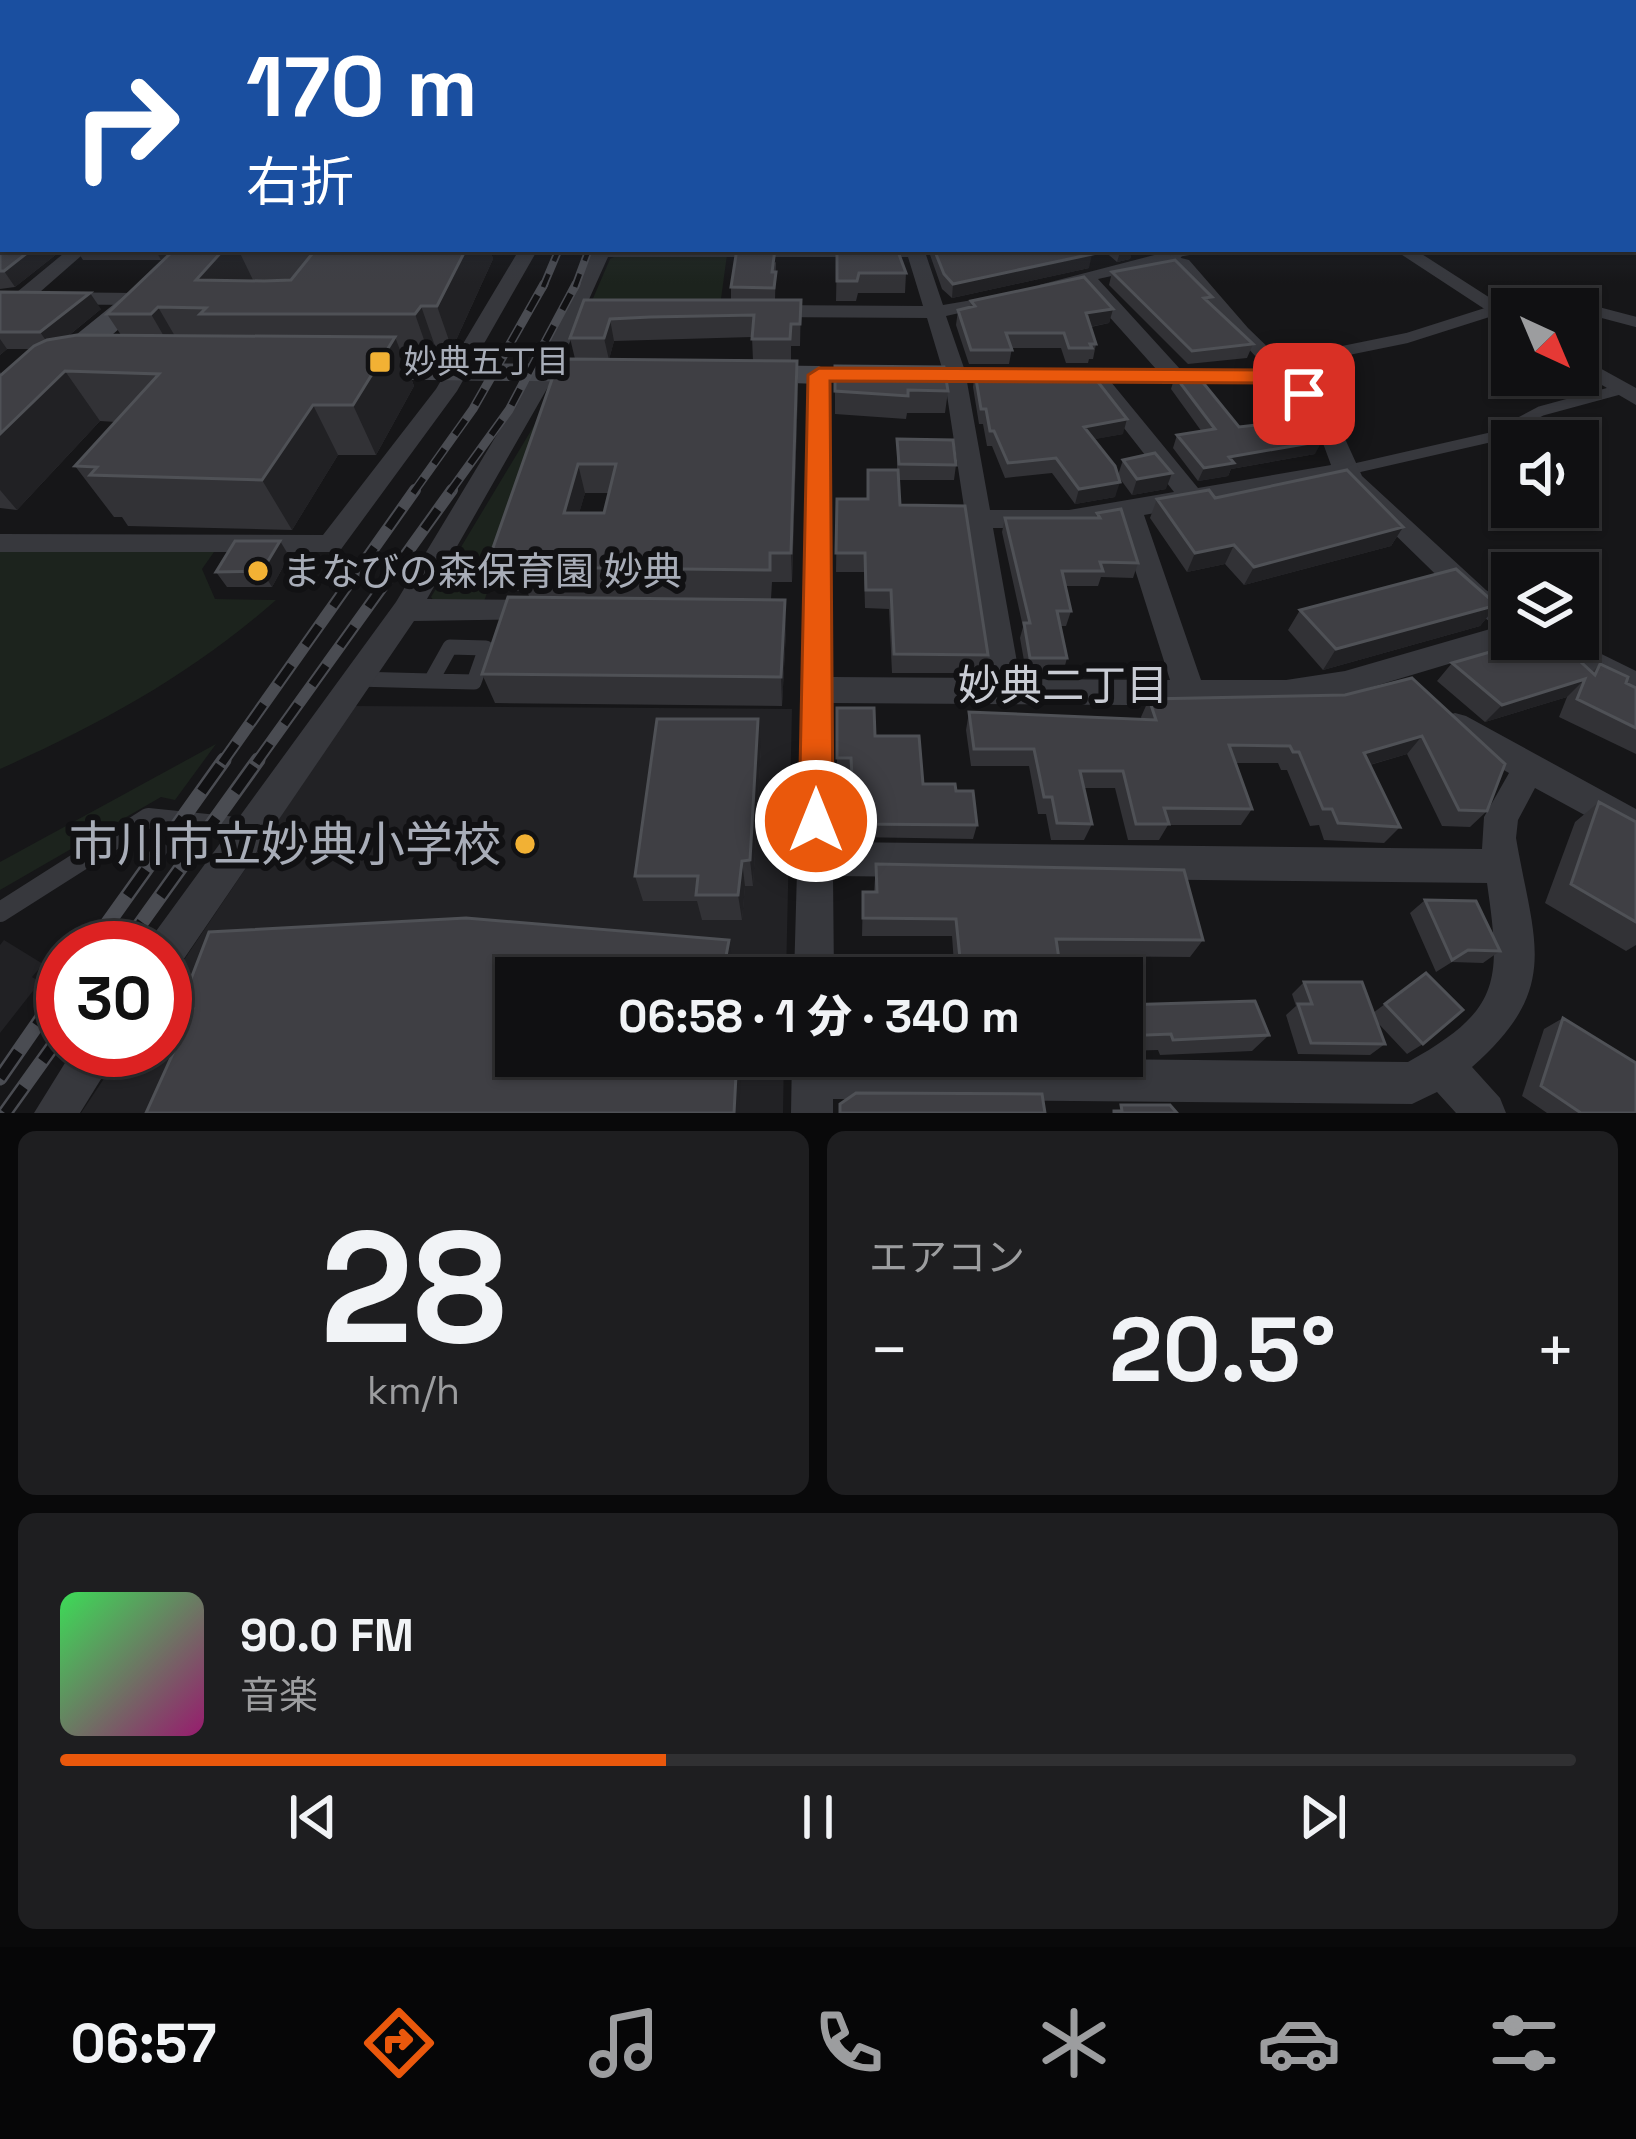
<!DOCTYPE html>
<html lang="ja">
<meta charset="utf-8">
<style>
:root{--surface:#101012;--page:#1e1e20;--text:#f1f3f6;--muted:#9c9d9f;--line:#303032;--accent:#ea580c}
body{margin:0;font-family:"Space Grotesk","Noto Sans JP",sans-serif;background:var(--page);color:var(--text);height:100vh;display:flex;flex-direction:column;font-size:45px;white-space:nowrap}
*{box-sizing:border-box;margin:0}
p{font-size:39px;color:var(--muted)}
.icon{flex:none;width:66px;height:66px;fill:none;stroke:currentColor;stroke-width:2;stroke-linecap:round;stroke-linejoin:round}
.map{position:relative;height:1113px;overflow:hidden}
.sheet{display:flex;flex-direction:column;gap:18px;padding:18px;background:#09090a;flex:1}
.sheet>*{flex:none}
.guide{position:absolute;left:0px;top:0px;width:1638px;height:252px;box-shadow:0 3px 9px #0004,0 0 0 3px var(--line);background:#1a4fa0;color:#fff;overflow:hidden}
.needle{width:78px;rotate:136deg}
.fabs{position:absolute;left:1491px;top:288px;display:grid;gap:24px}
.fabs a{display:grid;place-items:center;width:108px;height:108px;border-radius:0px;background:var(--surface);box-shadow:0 3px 9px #0004,0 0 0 3px var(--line);font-size:60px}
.speed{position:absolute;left:36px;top:921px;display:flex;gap:24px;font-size:60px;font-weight:700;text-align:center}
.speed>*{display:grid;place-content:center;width:156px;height:156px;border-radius:50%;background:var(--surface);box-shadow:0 3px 9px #0004,0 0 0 3px var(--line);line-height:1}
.speed .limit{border:18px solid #d22;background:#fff;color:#111}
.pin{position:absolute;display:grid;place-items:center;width:102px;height:102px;color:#fff;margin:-51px;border-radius:24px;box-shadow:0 6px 18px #0006}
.me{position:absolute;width:132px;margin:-66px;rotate:0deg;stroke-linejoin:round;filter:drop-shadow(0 0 9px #0008)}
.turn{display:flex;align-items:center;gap:42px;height:252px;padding:0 48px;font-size:54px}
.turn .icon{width:156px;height:156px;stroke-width:2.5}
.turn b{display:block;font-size:84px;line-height:102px}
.big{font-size:90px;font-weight:800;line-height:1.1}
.sheet .widget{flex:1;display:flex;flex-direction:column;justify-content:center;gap:18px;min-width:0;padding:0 42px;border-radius:18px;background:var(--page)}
.sheet .dial{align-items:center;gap:0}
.dial b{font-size:156px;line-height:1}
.song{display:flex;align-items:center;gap:36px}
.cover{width:144px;height:144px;border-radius:18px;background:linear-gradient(135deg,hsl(130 70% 55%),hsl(320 70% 35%))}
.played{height:12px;border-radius:6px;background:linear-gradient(90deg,var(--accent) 40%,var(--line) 40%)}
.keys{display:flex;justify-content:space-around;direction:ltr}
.heat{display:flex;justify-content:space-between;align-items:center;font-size:66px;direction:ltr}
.sheet .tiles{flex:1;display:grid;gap:18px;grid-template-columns:1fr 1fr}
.widget:last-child{grid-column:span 2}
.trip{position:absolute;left:495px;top:957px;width:648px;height:120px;border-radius:0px;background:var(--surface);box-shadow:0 3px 9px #0004,0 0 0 3px var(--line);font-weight:800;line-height:120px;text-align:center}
.menu{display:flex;height:192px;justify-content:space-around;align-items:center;background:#060607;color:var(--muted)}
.menu .icon{width:84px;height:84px}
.menu .selected{color:var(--accent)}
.menu b{font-size:54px;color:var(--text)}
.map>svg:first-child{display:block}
</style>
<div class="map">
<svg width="1636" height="1113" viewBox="0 0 1636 1113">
<rect width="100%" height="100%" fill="#161618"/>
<path fill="#222225" d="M355,706L792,709L786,978H516V1056H784L783,1113H81L123,1050H165V988Z"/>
<path fill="#1c231d" d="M618,255H727L720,306L591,303L610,259Z
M553,394H559L483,604H437L431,597Z
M0,551L214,552L202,569L215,599L276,600C192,674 101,724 0,769Z
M216,744L175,800L161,797L0,890V862Z"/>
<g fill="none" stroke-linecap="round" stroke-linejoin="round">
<path stroke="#37383d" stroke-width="9" d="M1172,260L1180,252L1198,249"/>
<path stroke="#37383d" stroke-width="10" d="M1554,309L1564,303L1636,322
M1274,365L1407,338L1495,310
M1343,471L1492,437L1541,411L1622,389"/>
<path stroke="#37383d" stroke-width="15" d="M450,647L486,648L474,682L431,681Z
M356,679L431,681"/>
<path stroke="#37383d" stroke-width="20" d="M0,912L148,818L246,828"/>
<path fill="#37383d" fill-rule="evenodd" d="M1635,146L1636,147V157L1635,156Z
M0,157H3V167H0Z
M0,219H3L0,232Z
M1635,233H1636V244H1635Z
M69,249H89L40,292L138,293L148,299L138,305L0,304V292H17Z
M409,249H538L457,391L339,552H0V534L323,535L436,389L516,255L418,254Z
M593,249H924L943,305L1013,293V301L946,316L964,368H1011L1022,375L1011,382H967L990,510H1069L1174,492L1088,382H1055L1044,375L1055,368L1156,369L1080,284L1049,291L1039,285L1162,253L1189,260L1248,328L1331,408L1362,476L1486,590L1512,607V639H1524L1522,642L1345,695L1286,706L832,703L833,842L1482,849L1484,817L1509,773L1444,736L1439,726L1444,716L1455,713L1466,716L1636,809V843L1535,788L1518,820L1516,838C1534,943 1562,988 1472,1067L1500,1098L1506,1113H1456L1437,1092L1412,1104L833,1099V1113H791L792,1056L1408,1062C1502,1010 1501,981 1487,883L833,876L834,978H794L811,370L843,368L854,375L851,380L830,382L832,677L990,678L945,382H911L900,375L911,368H942L927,318L764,317L754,311L764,305L923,306L908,257H608L556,373L427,599L537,600L547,603L551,611L547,619L414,621L179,966L165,971V948H148L151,938L396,602L534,373ZM1162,265L1175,268L1267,369H1180L1098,279ZM1111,382L1280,383L1313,416L1331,465L1198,488ZM1339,480L1466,604L1497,627L1345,671L1286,680H1201L1144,515ZM1119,519L1170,680L1020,679L993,528H1069Z
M1393,249H1414L1512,312V327Z
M1578,356L1636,388V405L1578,371Z
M1529,639H1571L1636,671V698L1534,647Z
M73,1050H119L80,1113H34Z"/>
<path fill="#45474d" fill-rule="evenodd" d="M3,144V159L0,160V145Z
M182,249H211L67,374H45L40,367L45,360Z
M359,363L607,364L623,373L607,382L348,379L343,372Z
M743,365L819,366L835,375L819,384L732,381L727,374Z"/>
<path fill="#53555c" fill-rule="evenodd" d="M1635,183H1636V200H1635Z"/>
<defs>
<path id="rail-far3" d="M543,287L559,249
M575,287L589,249"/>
<path id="rail-far2" d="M413,493L473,409L544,284
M449,493L509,410L576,284"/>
<path id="rail-far1" d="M222,763L415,490
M256,763L452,490"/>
<path id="rail" d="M90,948L224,760
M123,948L258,760
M0,1078L63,987
M5,1113L63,1032"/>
</defs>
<use href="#rail-far3" stroke="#4a4c52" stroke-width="8"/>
<use href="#rail-far2" stroke="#4a4c52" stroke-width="9"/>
<use href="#rail-far1" stroke="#4a4c52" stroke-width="12"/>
<use href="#rail" stroke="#4a4c52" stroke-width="15"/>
<use href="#rail-far3" stroke="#111113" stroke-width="4.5" stroke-dasharray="14" stroke-linecap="butt"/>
<use href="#rail-far2" stroke="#111113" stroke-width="6" stroke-dasharray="18" stroke-linecap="butt"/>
<use href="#rail-far1" stroke="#111113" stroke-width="8" stroke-dasharray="24" stroke-linecap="butt"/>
<use href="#rail" stroke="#111113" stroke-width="10" stroke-dasharray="32" stroke-linecap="butt"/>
</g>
<path fill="#323236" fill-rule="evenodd" d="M0,237L3,249H63L15,287L0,289Z
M76,249H173L161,260H83Z
M175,249H490L493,259L452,349H436L430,357H403L414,386L376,455H338L292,530L128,526L122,517H114L75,466L116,422L100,421L17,510L0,508V372L2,375L31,349H7L0,355V292L101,309L67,337L121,335L107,314Z
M869,249H897L906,273L905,293H858L856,301H836L837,253H869Z
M928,249H1087L1089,268L952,298L942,289Z
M1102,249H1133L1130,259L1117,262Z
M776,262L775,300H801L800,346H791V361L798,389L792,582H772L771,599L529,596L527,591H499L488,562L565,367L575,359L570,338L584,300H731V287ZM752,337L753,361L609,359L614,341ZM585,493H609L604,513H579Z
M1112,272L1210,304L1253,344L1247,358L1188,364L1109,285Z
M971,301L1113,309L1109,323L1091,327L1096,344L1093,359H1089L1088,363H1066L1061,348H1012L1009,364H969L956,325L958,310L970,307Z
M835,366L948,391L945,413H907L906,419L835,414Z
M975,373L1123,434L1094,439L1118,475L1123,460L1166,489L1132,495L1118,476L1115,497L1075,504L1052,473L1005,478L992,446H987L983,424H979L973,387Z
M1175,376L1239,427L1315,454L1231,469L1228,476L1198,481L1173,448L1177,435L1202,432L1171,389Z
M897,439L956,465L954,480H899L900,505L988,655L984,673H892L889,609L865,608L864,572H836L837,499H867L868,470H897Z
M1215,498L1403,527L1391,546L1244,585L1225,564L1187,572L1150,518L1157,499Z
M1097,513L1138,563L1133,578L1101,577L1098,586H1065L1071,611L1066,626H1060L1067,658L1063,673L1026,672L1020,638L1023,627L1002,532L1005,518H1095Z
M280,541L289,556L272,587H227L216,572Z
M1497,605L1480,626L1323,670L1288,630L1300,610Z
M786,630L782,706L495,703L482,674Z
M1452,663L1592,672L1600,664L1626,683L1636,688V754L1559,717L1567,697L1485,722L1437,681Z
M1412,678L1487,811L1470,827L1442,826L1407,754L1370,765L1400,827L1384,843L1324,840L1319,825L1310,826L1287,770H1281L1278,763H1236L1252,809L1241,825H1168L1159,840H1128L1115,788H1084L1092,824L1084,840H1051L1046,814H1038L1029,766H971L966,730L969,712L1142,720L1141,717L1149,699L1345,695Z
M837,708L875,736L923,784L956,791L977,825L973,839L853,837V829L842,828V794H851L850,772H837Z
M761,748L753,886H745L742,920H702L697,901H643L635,876Z
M1599,802L1636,822V945L1626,951L1545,903L1575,822Z
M876,864L1203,940L1190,957L1059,956V959L1051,976L1006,975V978H955L952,936H862L863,892H874Z
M1425,900L1500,951L1483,963L1452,962L1436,972L1410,913Z
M1426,973L1423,1044L1407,1054L1376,1021L1385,1044L1370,1055L1298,1054L1286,1015L1296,1006L1292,994L1304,982L1373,1013Z
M1122,1005L1269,1035L1252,1051L1160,1055L1158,1050L1122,1051Z
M1563,1018L1636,1113H1547L1522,1096L1544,1029Z"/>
<path fill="#212124" d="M32,249H63L15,287L4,271Z
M155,249H173L161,260Z
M224,249H238L253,280H196Z
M466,249H490L493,259L452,349L437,306Z
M1121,249H1133L1130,259L1117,262Z
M1092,254L1089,268L952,298L953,284Z
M90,293L101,309L52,349L40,332Z
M421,306L436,349L430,357L415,314Z
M158,307L183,350L176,357L151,314Z
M1113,309L1109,323L1083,328L1086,313Z
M610,319L614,341L609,360L604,338Z
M395,337L414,386L376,455L353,405Z
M0,339L7,349L0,355Z
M797,361L798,389L792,582L791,553Z
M65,371L100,421L17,510L0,490V434Z
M313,405L338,455L292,530L262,480Z
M1127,419L1123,434L1080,442L1084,427Z
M1322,441L1315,454L1231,469L1228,476L1198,481L1204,468L1229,457Z
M578,464L585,493L571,542L564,513Z
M1172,473L1166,489L1132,495L1137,479Z
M1120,482L1115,497L1075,504L1079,489Z
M1403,527L1391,546L1244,585L1254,567Z
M280,541L289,556L272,587L262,571Z
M1234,545L1225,564L1187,572L1195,553Z
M785,600L786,630L782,706L781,677Z
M1497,605L1480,626L1323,670L1336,649Z
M1585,679L1567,697L1485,722L1502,705Z
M758,719L761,748L753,886L750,860Z
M1422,736L1407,754L1351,770L1364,753Z
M742,861L745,886L742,920L738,895Z
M4,940L43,964L32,977L40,982L0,1033V945Z
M729,940L733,964L731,978H722Z
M737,1056H742L739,1113H734Z"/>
<path fill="#3f3f44" stroke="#4f5156" stroke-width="3" fill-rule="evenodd" d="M0,127H3V142H0Z
M3,235V249H32L4,271H0V237Z
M175,249H224L196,280L264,281L291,280L316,249H466L437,306H421L415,314H200L206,308L158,307L151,314H107Z
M737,249H775L772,272H776L774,288L731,287Z
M871,249H897L906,273H859L857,281H837V253H871Z
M934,249H1087L1092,254L953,284L944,274Z
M1175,260L1212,297L1204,298L1253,344L1192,351L1112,272Z
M1084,277L1113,309L1086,313L1096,344H1090L1092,348H1069L1064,333H1006L1012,350H971L958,310L975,306L971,301Z
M0,292L90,293L40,332H0Z
M584,300H801L800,324H791L790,339H752L754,315L650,317L610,319L604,338H570Z
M77,335L395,337L353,405H313L262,480L90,475L97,467L75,466L159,374L65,371L0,434V376L34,346L47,340Z
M568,359L797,361L791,553H770V570L519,567L521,562H488L556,368L565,367ZM578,464H616L604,513H564Z
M835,366L944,367L948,391L908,390V396L835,391Z
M975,373H1091L1127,419L1084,427L1115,466L1120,482L1079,489L1056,458L1008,463L994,431H990L986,409H981Z
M1196,374L1239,427L1302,420L1322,441L1229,457L1234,463L1204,468L1177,435L1215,429L1175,376Z
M897,439L953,440L956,465L899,464Z
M1155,453L1172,473L1137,479L1123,460Z
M868,470H898L900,505L965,506L988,655L894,654L891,590H866L865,553H836L837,499H868Z
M1347,470L1403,527L1254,567L1234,545L1195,553L1157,499L1209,490L1215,498Z
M1121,509L1138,563L1100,562L1103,571H1062L1071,611H1057L1067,658H1030L1024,623H1030L1005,518H1100L1097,513Z
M235,541H280L262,571L216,572Z
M1456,569L1497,605L1336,649L1300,610Z
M508,597L785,600L781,677L482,674Z
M1535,639H1547L1551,643L1558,641L1595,675L1600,664L1628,677L1626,683L1636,688V728L1577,699L1585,679L1502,705L1452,663Z
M1412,678L1505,764L1487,811L1459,810L1422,736L1364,753L1400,827L1338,823L1332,809H1323L1299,752H1293L1290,746L1229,745L1252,809L1164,808L1169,824H1136L1123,771H1080L1092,824L1057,823L1052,797H1044L1034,749H974L969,712L1156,720L1149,699L1345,695Z
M837,708H874L875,736H919L923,784H955L956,791H973L977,825L854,824V815L843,814L842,794H853L851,758H837Z
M657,719H758L750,860L742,861L738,895H696L698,876H635Z
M1599,802L1636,822V922L1571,884Z
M876,864L1184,870L1203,940L1056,939L1059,959L1004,958L1006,978H962L956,919L863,918V892H877Z
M1425,900L1476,901L1500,951L1468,950L1452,960Z
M466,918L729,940L722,978H516V1056H737L734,1113H146L193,1009L179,1010L209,932Z
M1426,973L1463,1010L1423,1044L1385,1004Z
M1304,982H1362L1385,1044L1311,1043L1298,1004H1312Z
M1255,1001L1269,1035L1173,1040L1171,1034L1122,1036V1005Z
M1563,1018L1636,1063V1113H1581L1541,1086Z
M856,1093L1042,1094L1045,1113H840V1104Z
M1121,1105H1170L1177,1113H1114V1111H1122Z"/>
<linearGradient id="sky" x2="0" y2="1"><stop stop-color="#0c0c0d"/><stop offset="0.45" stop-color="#363c48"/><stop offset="1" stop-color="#363c48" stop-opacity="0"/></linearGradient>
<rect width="1636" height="283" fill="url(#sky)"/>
<path fill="#ea580c" stroke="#983908" stroke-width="3" d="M819,368L1285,370L1315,394L1304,401L1279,383L830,381L833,821L828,832L816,837L804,832L799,821L808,375Z"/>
<g fill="#f2b134" stroke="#111113" stroke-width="4.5">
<rect x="368" y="350" width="24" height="24" rx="6"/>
<circle cx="258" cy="571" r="12"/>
<circle cx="525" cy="844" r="12"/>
</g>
<g text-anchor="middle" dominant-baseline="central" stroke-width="12" stroke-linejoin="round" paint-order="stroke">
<g font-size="33" fill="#a8adb8" stroke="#111113" text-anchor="start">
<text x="404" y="362">妙典五丁目</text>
</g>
<g font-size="39" fill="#a8adb8" stroke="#111113" text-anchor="start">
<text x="282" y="571">まなびの森保育園 妙典</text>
</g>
<g font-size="42" fill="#c9ccd4" stroke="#111113">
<text x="1063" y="685">妙典二丁目</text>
</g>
<g font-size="48" fill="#a8adb8" stroke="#111113" text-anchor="end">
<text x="501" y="844">市川市立妙典小学校</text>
</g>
</g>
</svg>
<div class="fabs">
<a><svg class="needle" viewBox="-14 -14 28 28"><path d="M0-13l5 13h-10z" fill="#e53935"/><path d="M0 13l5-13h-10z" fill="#9c9d9f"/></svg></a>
<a><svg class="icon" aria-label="sound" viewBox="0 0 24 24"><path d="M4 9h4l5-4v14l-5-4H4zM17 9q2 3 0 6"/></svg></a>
<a><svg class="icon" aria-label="layers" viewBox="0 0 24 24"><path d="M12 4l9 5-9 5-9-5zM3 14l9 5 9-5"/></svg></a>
</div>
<div class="speed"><div class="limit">30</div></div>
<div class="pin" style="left:1304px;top:394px;background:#d93025"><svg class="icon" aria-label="arrive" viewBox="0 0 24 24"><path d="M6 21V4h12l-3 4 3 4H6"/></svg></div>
<svg class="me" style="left:816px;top:821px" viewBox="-20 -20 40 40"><circle r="17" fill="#ea580c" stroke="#fff" stroke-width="3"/><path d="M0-11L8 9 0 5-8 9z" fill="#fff"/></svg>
<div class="trip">06:58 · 1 分 · 340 m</div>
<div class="guide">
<div class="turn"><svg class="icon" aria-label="right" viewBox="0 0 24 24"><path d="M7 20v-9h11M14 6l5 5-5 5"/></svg><div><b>170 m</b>右折</div></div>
</div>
</div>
<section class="sheet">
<div class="tiles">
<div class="widget dial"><b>28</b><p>km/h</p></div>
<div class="widget"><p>エアコン</p>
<div class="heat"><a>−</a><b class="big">20.5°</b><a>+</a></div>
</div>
<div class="widget">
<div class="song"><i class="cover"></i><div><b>90.0 FM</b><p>音楽</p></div></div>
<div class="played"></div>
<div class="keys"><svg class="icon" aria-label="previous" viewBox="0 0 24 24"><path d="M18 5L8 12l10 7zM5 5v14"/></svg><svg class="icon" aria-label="pause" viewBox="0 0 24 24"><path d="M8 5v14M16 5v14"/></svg><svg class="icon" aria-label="next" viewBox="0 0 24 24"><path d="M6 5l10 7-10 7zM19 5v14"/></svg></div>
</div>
</div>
</section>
<nav class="menu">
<b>06:57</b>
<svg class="icon selected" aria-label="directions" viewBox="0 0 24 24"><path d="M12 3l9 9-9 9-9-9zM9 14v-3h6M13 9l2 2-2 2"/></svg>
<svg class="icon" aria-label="music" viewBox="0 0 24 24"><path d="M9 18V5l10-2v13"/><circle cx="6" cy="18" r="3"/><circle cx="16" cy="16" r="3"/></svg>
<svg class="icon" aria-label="phone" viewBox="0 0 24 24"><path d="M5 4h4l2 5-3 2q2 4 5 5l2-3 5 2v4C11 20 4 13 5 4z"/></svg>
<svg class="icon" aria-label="climate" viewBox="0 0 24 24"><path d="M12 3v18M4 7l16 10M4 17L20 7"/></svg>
<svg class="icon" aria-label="car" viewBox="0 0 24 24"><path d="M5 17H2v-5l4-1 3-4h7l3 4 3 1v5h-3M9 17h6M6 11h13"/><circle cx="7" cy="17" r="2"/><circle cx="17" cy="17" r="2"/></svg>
<svg class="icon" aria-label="filters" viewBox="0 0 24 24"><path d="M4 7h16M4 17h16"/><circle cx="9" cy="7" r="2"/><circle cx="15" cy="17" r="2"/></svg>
</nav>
